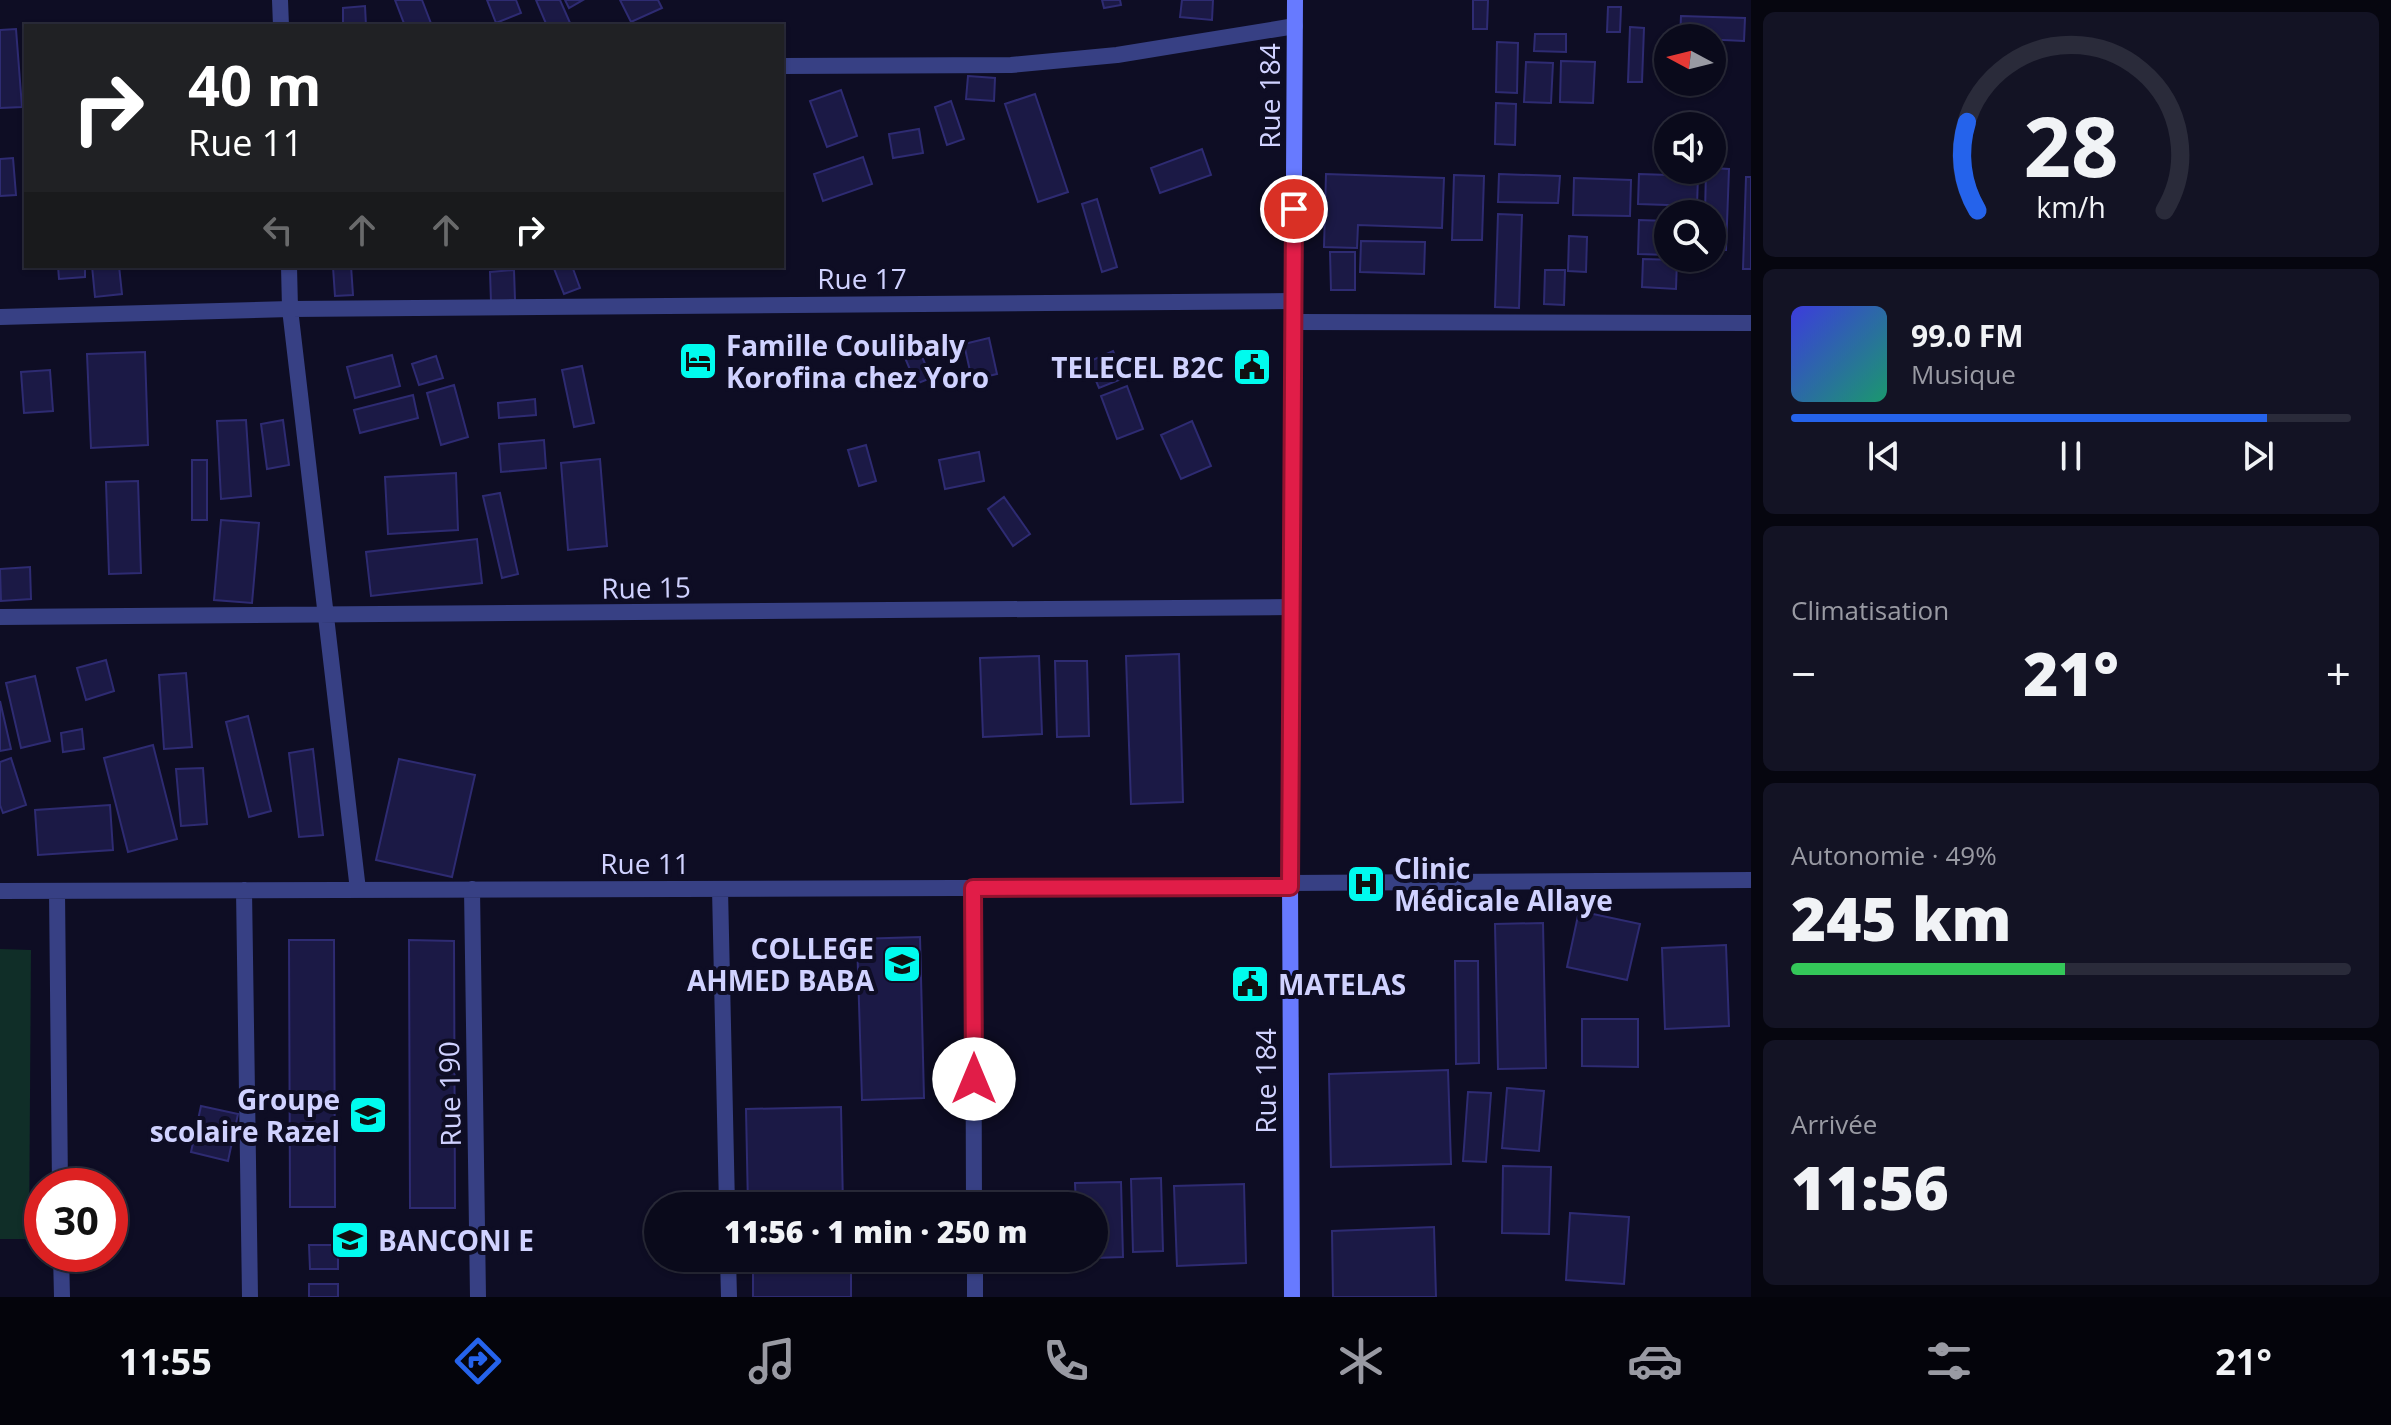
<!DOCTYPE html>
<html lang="fr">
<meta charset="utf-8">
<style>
:root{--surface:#0a0a1b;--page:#131324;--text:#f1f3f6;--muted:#999aa3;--line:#2a2b3a;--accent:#2563eb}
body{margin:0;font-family:"Open Sans",sans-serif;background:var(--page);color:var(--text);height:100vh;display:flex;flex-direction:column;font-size:30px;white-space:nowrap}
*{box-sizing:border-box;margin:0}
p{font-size:26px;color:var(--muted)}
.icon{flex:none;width:44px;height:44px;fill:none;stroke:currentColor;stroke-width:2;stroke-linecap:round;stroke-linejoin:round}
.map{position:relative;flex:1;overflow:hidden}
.drawer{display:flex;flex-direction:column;gap:12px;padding:12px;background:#06060f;width:640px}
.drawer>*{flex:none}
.hud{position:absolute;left:24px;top:24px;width:760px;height:244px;border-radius:0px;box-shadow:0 2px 6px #0004,0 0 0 2px var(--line);background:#202124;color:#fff;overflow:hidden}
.needle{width:52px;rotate:277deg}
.tools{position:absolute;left:1654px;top:24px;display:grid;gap:16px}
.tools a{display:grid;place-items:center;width:72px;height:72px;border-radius:50%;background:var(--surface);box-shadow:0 2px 6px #0004,0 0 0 2px var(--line);font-size:40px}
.speed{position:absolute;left:24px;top:1168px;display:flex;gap:16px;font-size:40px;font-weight:700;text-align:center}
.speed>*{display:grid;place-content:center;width:104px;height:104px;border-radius:50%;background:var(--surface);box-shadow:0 2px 6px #0004,0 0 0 2px var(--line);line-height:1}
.speed .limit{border:12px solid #d22;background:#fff;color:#111}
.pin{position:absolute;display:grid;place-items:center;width:68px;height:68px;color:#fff;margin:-34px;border:4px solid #fff;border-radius:50%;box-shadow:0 2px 8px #0007}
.me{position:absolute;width:88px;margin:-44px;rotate:0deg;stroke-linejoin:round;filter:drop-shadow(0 0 6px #0008)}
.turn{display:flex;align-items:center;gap:28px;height:168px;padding:0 32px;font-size:36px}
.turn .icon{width:104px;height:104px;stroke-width:2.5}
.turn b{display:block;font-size:56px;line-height:68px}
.lanes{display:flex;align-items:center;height:76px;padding:0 32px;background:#0003;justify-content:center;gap:40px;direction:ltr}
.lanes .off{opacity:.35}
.big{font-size:60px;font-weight:800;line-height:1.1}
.drawer .widget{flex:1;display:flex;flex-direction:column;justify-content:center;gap:12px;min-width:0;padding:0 28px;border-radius:12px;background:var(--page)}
.drawer .dial{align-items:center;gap:0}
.dial svg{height:208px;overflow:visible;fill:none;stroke:var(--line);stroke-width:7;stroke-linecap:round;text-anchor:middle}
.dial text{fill:var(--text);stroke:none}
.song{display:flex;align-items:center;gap:24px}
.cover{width:96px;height:96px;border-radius:12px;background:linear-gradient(135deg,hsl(240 70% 55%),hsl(160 70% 35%))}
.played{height:8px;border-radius:4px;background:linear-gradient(90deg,var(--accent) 85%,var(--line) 85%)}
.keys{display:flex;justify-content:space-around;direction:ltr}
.heat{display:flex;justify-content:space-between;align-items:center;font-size:44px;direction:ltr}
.charge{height:12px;border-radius:6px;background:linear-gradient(90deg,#34c759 49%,var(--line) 0)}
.trip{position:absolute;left:644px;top:1192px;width:464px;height:80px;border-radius:40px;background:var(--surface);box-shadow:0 2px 6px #0004,0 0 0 2px var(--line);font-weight:800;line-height:80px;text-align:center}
.menu{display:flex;height:128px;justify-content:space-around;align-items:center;background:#04040b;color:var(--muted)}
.menu .icon{width:56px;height:56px}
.menu .current{color:var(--accent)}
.menu b{font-size:36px;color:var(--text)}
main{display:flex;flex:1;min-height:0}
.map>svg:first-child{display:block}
</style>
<main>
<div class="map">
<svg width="1751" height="1297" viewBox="0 0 1751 1297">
<rect width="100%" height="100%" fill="#0e0d24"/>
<path fill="#102e28" d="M0,949L31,950L29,1239H0Z"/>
<path fill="#1b1945" stroke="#2e2b72" stroke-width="2" d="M395,0H422L432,26H405Z
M487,0H516L521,13L496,23Z
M536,0H560L571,25L547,26Z
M565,0H583L569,8Z
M620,0H658L662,8L631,22Z
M1102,0H1120L1121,5L1104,8Z
M1182,0H1213L1212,20L1180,17Z
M1473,0H1488L1487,29H1473Z
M365,6L366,26H343V8Z
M1608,7H1621L1620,32H1607Z
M1681,16L1745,18L1744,41L1680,38Z
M1630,27L1644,28L1642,82H1628Z
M16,29L22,107L0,108V30Z
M1535,34H1566V52L1534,51Z
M1497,42L1518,43L1517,93L1496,92Z
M1561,61L1595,62L1593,103L1560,102Z
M1526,62L1553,63L1551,103L1524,102Z
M968,76L995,78L994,101L966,99Z
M841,90L857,136L827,147L810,101Z
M1035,94L1068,192L1038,202L1005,104Z
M951,101L964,139L947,145L935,107Z
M1496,103L1516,104L1515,145L1495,144Z
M919,129L923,153L893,158L889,134Z
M1202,149L1211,175L1160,193L1151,168Z
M863,157L872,184L823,201L814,174Z
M13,158L16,195L0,196V159Z
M1712,168L1729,169L1726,250H1712V214H1705L1706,170Z
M1326,174L1444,178L1442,228L1358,225L1357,248L1324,247Z
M1499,174L1560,176L1558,203L1498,202Z
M1639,174L1698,176L1697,206L1638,204Z
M1454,175L1484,176L1482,240H1452Z
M1746,177H1751V269H1743Z
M1574,178L1631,180L1630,216L1573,215Z
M1097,199L1117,267L1102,272L1082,204Z
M1498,214L1522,215L1519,308L1495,307Z
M1639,220L1668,221V255L1638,254Z
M1569,236L1587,237L1586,272L1568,271Z
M1361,241L1425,242L1424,274L1360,272Z
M1330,252H1355V290H1331Z
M1643,259L1677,260L1676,289L1642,287Z
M58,266H85V277L59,279Z
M92,266H119L122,294L95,297Z
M351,266L353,295L335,296L333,267Z
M553,266H572L580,288L564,294Z
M514,270L515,300L491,302L490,272Z
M1545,270H1565L1564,305L1544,304Z
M989,338L997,374L972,380L964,344Z
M918,347L931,378L916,384L903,353Z
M1113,351L1124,378L1099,388L1088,362Z
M145,352L148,445L91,448L87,354Z
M392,355L400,386L355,398L347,367Z
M436,356L443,378L419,385L412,364Z
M582,366L594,423L574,427L562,370Z
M50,370L53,411L24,413L21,372Z
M454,385L468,437L441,445L427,393Z
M1127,386L1143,429L1117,439L1101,396Z
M413,395L418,418L360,433L354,410Z
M535,399L536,415L499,418L498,403Z
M246,420L251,496L221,499L217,421Z
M283,420L289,465L267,469L261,424Z
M1192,421L1211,466L1181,479L1161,435Z
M544,440L546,468L501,472L499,444Z
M866,445L876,481L859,486L848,450Z
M979,452L984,481L945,489L939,460Z
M600,459L607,546L568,550L561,463Z
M192,460H207V520H192Z
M456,473L458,530L388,534L385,477Z
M138,481L141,573L109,574L106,482Z
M500,493L518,574L502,578L483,496Z
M1004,497L1030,534L1013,546L988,509Z
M221,520L259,523L252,603L214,600Z
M477,539L482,583L371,596L366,552Z
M30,567L31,599L1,601L0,569Z
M1179,654L1183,802L1131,804L1126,656Z
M1039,656L1042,734L983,737L980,658Z
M106,660L114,691L86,700L77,668Z
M1055,661H1087L1089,736L1057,737Z
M186,673L192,747L164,749L159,675Z
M35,676L50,741L21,748L6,683Z
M0,701L11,749L0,751Z
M248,716L271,811L249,817L226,722Z
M82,729L84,749L63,752L61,733Z
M153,745L177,839L128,852L104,758Z
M313,749L323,835L299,837L289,753Z
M11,758L26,805L3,813L0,805V762Z
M399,759L475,775L452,877L376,860Z
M203,768L207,824L181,826L176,769Z
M110,805L113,850L38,855L35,810Z
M1579,911L1640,924L1627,980L1567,967Z
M1543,923L1546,1068L1498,1069L1495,924Z
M920,937L924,1098L862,1100L857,939Z
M289,940H334L335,1207H290Z
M409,940L454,941L455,1208H410Z
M1726,945L1729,1026L1665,1029L1662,948Z
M1455,961H1478L1479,1063L1456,1064Z
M1582,1019H1638V1067L1582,1066Z
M1448,1070L1451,1164L1331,1167L1329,1074Z
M1507,1088L1544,1091L1539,1151L1502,1148Z
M1468,1092L1491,1093L1486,1162L1463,1161Z
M201,1106L238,1114L228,1161L191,1152Z
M841,1107L843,1206H748L746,1109Z
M1503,1166L1551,1167L1549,1234L1502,1233Z
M1161,1178L1163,1251L1133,1252L1131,1179Z
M1121,1182L1123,1257L1094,1258V1206H1076L1075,1183Z
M1244,1184L1246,1263L1177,1266L1174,1186Z
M1570,1213L1629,1217L1624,1284L1566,1280Z
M1434,1227L1436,1297H1333L1332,1231Z
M309,1245H338V1269H310Z
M753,1271H851V1297H753Z
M309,1284H338V1297H309Z"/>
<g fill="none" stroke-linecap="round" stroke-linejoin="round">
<path stroke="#374084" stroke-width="16" d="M280,0L281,26
M782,66L1011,65L1117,55L1295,26
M289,266L290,309L358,890
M0,317L290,309L1293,301
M1293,322L1751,323
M0,617L1292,607
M1290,883L1751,880
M973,888L974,1206
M472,889L478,1297
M720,889L727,1206
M244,890L250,1297
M0,891L1290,887
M57,891L60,1186
M61,1254L62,1297
M728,1258L729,1297
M975,1258V1297"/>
<path stroke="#677aff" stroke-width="16" d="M1292,1297L1290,883L1295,0"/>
</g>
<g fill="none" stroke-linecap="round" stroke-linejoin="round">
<defs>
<path id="route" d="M974,1079L973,888L1290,887L1294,209"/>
</defs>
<use href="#route" stroke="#92132f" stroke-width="20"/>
<use href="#route" stroke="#e11d48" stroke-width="14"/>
</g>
<defs>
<symbol id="hotel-square" viewBox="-11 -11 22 22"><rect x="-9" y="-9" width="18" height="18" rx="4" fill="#00fbee" stroke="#0e0d24"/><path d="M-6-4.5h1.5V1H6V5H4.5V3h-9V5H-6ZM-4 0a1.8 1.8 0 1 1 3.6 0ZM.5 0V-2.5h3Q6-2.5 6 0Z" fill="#111"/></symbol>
<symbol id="civic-square" viewBox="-11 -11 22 22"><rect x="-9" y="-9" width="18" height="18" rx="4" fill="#00fbee" stroke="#0e0d24"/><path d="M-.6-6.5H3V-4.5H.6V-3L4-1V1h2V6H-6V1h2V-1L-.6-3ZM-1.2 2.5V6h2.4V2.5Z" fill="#111"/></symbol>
<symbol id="hospital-square" viewBox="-11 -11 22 22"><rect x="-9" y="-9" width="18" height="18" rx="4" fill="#00fbee" stroke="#0e0d24"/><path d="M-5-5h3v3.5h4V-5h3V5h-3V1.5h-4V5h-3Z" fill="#111"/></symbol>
<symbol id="school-square" viewBox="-11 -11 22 22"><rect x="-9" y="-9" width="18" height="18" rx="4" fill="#00fbee" stroke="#0e0d24"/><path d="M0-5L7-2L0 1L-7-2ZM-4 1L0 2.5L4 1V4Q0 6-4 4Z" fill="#111"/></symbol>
</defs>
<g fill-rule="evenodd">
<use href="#hotel-square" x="676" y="339" width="44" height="44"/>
<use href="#civic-square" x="1230" y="345" width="44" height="44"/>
<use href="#hospital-square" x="1344" y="862" width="44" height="44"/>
<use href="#school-square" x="880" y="942" width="44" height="44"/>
<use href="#civic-square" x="1228" y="962" width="44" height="44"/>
<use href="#school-square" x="346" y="1093" width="44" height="44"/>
<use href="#school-square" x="328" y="1218" width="44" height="44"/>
</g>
<g text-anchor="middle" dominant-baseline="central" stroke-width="8" stroke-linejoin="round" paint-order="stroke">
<g font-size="28" fill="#d0d2ff" stroke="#0e0d24">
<text transform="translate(1269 96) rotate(-90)">Rue 184</text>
<text x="862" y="278">Rue 17</text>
<text transform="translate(646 587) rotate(-1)">Rue 15</text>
<text x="645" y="863">Rue 11</text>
<text transform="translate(1265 1081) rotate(-90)">Rue 184</text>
<text transform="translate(449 1094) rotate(-91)">Rue 190</text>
</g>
<g font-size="28" font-weight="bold" fill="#d0d2ff" stroke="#0e0d24" text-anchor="start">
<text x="726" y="345">Famille Coulibaly<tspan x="726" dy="32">Korofina chez Yoro</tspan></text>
<text x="1224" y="367" text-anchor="end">TELECEL B2C</text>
<text x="1394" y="868">Clinic<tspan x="1394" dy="32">Médicale Allaye</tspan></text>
<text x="874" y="948" text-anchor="end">COLLEGE<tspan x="874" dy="32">AHMED BABA</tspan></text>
<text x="1278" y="984">MATELAS</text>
<text x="340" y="1099" text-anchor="end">Groupe<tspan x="340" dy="32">scolaire Razel</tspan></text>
<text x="378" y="1240">BANCONI E</text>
</g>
</g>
</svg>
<div class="tools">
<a><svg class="needle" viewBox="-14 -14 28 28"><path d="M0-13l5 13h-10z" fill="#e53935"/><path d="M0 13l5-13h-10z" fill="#999aa3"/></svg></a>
<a><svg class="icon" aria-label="sound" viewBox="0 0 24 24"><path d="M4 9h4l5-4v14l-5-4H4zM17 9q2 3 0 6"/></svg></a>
<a><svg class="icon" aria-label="search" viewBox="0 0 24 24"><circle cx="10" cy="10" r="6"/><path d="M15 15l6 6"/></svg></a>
</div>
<div class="speed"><div class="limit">30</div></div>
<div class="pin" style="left:1294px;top:209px;background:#d93025"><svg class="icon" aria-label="arrive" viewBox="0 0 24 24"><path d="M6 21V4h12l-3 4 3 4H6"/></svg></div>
<svg class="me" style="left:974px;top:1079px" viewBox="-20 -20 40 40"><circle r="19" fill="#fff"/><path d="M0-13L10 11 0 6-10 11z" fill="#e11d48"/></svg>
<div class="trip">11:56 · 1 min · 250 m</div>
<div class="hud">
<div class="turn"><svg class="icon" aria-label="right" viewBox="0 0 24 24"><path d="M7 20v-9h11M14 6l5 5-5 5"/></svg><div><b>40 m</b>Rue 11</div></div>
<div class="lanes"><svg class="icon off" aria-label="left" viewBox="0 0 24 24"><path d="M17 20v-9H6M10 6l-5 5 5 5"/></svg><svg class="icon off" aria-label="ahead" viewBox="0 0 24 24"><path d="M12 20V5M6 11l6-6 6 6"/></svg><svg class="icon off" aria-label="ahead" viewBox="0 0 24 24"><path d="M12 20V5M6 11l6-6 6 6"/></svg><svg class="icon" aria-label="right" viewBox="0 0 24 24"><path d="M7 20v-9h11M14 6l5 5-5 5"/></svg></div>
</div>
</div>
<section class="drawer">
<div class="widget dial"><svg viewBox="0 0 100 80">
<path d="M14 69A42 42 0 1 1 86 69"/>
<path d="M14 69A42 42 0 0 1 10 35" stroke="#2563eb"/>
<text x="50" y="56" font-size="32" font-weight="700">28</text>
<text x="50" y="72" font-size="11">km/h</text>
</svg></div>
<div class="widget">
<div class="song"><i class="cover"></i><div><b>99.0 FM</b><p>Musique</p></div></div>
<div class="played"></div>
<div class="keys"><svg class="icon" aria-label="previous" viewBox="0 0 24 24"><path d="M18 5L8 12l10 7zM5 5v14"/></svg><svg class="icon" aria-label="pause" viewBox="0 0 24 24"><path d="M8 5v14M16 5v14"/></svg><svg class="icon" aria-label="next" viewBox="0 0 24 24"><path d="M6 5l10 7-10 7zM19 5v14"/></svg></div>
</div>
<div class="widget"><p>Climatisation</p>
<div class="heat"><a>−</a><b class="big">21°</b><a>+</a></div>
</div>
<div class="widget"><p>Autonomie · 49%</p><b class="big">245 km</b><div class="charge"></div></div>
<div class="widget"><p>Arrivée</p><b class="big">11:56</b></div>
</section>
</main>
<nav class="menu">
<b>11:55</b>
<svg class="icon current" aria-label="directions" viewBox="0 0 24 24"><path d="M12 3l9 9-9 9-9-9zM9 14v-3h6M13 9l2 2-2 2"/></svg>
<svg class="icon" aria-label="music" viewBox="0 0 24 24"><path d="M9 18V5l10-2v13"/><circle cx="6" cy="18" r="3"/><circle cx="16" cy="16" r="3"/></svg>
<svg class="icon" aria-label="phone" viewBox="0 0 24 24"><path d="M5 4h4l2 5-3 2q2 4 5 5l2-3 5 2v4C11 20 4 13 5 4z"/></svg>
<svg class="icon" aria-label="climate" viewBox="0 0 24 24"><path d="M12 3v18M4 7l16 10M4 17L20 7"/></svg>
<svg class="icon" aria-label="car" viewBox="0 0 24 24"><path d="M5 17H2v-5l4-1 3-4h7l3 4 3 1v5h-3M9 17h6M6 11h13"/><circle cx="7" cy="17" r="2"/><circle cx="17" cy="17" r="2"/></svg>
<svg class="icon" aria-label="filters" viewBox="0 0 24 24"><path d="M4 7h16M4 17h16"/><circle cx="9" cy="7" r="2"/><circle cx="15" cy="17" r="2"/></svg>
<b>21°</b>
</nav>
